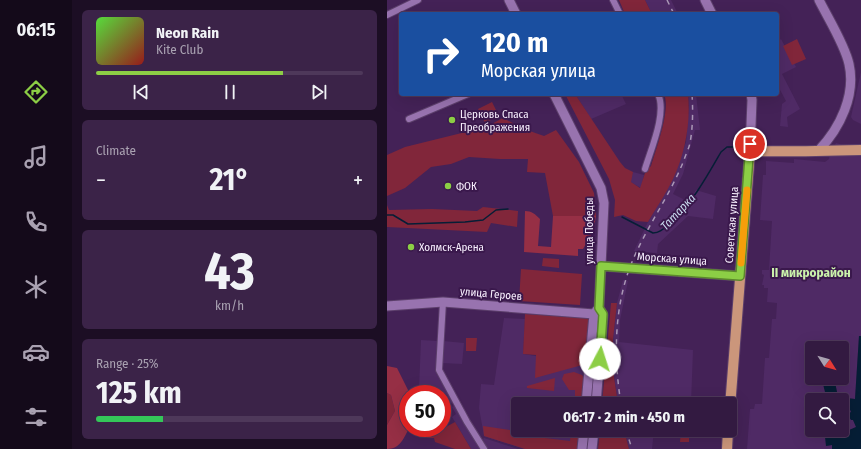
<!DOCTYPE html>
<meta charset="utf-8">
<style>
:root{--surface:#331a41;--page:#3b2348;--text:#f1f3f6;--muted:#a9a1b1;--line:#4e385a;--accent:#8cce45}
body{margin:0;font-family:"Fira Sans Condensed",sans-serif;background:var(--page);color:var(--text);height:100vh;display:flex;flex-direction:column;font-size:15px;white-space:nowrap}
*{box-sizing:border-box;margin:0}
p{font-size:13px;color:var(--muted)}
.icon{flex:none;width:22px;height:22px;fill:none;stroke:currentColor;stroke-width:2;stroke-linecap:round;stroke-linejoin:round}
.map{position:relative;flex:1;overflow:hidden}
.details{display:flex;flex-direction:column;gap:10px;padding:10px;background:#1c0e24;width:315px}
.details>*{flex:none}
.top-card{position:absolute;left:12px;top:12px;width:380px;height:84px;border-radius:4px;box-shadow:0 4px 16px #0002,0 0 0 1px var(--line);background:#1a4fa0;color:#fff;overflow:hidden}
.needle{width:26px;rotate:127deg}
.fabs{position:absolute;left:418px;top:341px;display:grid;gap:8px}
.fabs a{display:grid;place-items:center;width:44px;height:44px;border-radius:4px;background:var(--surface);box-shadow:0 4px 16px #0002,0 0 0 1px var(--line);font-size:20px}
.speed{position:absolute;left:12px;top:385px;display:flex;gap:8px;font-size:20px;font-weight:700;text-align:center}
.speed>*{display:grid;place-content:center;width:52px;height:52px;border-radius:50%;background:var(--surface);box-shadow:0 4px 16px #0002,0 0 0 1px var(--line);line-height:1}
.speed .limit{border:6px solid #d22;background:#fff;color:#111}
.pin{position:absolute;display:grid;place-items:center;width:34px;height:34px;color:#fff;margin:-17px;border:2px solid #fff;border-radius:50%;box-shadow:0 1px 4px #0007}
.me{position:absolute;width:44px;margin:-22px;rotate:5deg;stroke-linejoin:round;filter:drop-shadow(0 0 3px #0008)}
.turn{display:flex;align-items:center;gap:14px;height:84px;padding:0 16px;font-size:18px}
.turn .icon{width:52px;height:52px;stroke-width:2.5}
.turn b{display:block;font-size:28px;line-height:34px}
.big{font-size:30px;font-weight:700;line-height:1.1}
.details .tile{flex:1;display:flex;flex-direction:column;justify-content:center;gap:6px;min-width:0;padding:0 14px;border-radius:6px;background:var(--page)}
.details .dial{align-items:center;gap:0}
.dial b{font-size:52px;line-height:1}
.song{display:flex;align-items:center;gap:12px}
.cover{width:48px;height:48px;border-radius:6px;background:linear-gradient(135deg,hsl(110 70% 55%),hsl(0 70% 35%))}
.played{height:4px;border-radius:2px;background:linear-gradient(90deg,var(--accent) 70%,var(--line) 70%)}
.keys{display:flex;justify-content:space-around;direction:ltr}
.heat{display:flex;justify-content:space-between;align-items:center;font-size:22px;direction:ltr}
.charge{height:6px;border-radius:3px;background:linear-gradient(90deg,#34c759 25%,var(--line) 0)}
.trip{position:absolute;left:124px;top:397px;width:226px;height:40px;border-radius:4px;background:var(--surface);box-shadow:0 4px 16px #0002,0 0 0 1px var(--line);font-weight:700;line-height:40px;text-align:center}
main{display:flex;flex:1;min-height:0}
.tab-bar{display:flex;flex-direction:column;width:72px;justify-content:space-around;align-items:center;background:#140a1a;color:var(--muted)}
.tab-bar .icon{width:28px;height:28px}
.tab-bar .selected{color:var(--accent)}
.tab-bar b{font-size:18px;color:var(--text)}
.map>svg:first-child{display:block}
</style>
<main>
<nav class="tab-bar">
<b>06:15</b>
<svg class="icon selected" aria-label="directions" viewBox="0 0 24 24"><path d="M12 3l9 9-9 9-9-9zM9 14v-3h6M13 9l2 2-2 2"/></svg>
<svg class="icon" aria-label="music" viewBox="0 0 24 24"><path d="M9 18V5l10-2v13"/><circle cx="6" cy="18" r="3"/><circle cx="16" cy="16" r="3"/></svg>
<svg class="icon" aria-label="phone" viewBox="0 0 24 24"><path d="M5 4h4l2 5-3 2q2 4 5 5l2-3 5 2v4C11 20 4 13 5 4z"/></svg>
<svg class="icon" aria-label="climate" viewBox="0 0 24 24"><path d="M12 3v18M4 7l16 10M4 17L20 7"/></svg>
<svg class="icon" aria-label="car" viewBox="0 0 24 24"><path d="M5 17H2v-5l4-1 3-4h7l3 4 3 1v5h-3M9 17h6M6 11h13"/><circle cx="7" cy="17" r="2"/><circle cx="17" cy="17" r="2"/></svg>
<svg class="icon" aria-label="filters" viewBox="0 0 24 24"><path d="M4 7h16M4 17h16"/><circle cx="9" cy="7" r="2"/><circle cx="15" cy="17" r="2"/></svg>
</nav>
<section class="details">
<div class="tile">
<div class="song"><i class="cover"></i><div><b>Neon Rain</b><p>Kite Club</p></div></div>
<div class="played"></div>
<div class="keys"><svg class="icon" aria-label="previous" viewBox="0 0 24 24"><path d="M18 5L8 12l10 7zM5 5v14"/></svg><svg class="icon" aria-label="pause" viewBox="0 0 24 24"><path d="M8 5v14M16 5v14"/></svg><svg class="icon" aria-label="next" viewBox="0 0 24 24"><path d="M6 5l10 7-10 7zM19 5v14"/></svg></div>
</div>
<div class="tile"><p>Climate</p>
<div class="heat"><a>−</a><b class="big">21°</b><a>+</a></div>
</div>
<div class="tile dial"><b>43</b><p>km/h</p></div>
<div class="tile"><p>Range · 25%</p><b class="big">125 km</b><div class="charge"></div></div>
</section>
<div class="map">
<svg width="474" height="449" viewBox="0 0 474 449">
<rect width="100%" height="100%" fill="#442257"/>
<path fill="#4f2a65" fill-rule="evenodd" d="M258,0H284L291,14H265Z
M394,39L409,67L395,74L413,109L400,117L401,127L393,126L395,104L399,101L390,84V42Z
M474,72V124L466,120L464,117Z
M188,94H234L239,104L204,119Z
M301,94H309L313,130H308L296,174L286,194L302,202L309,190L329,196L326,219L301,216L271,244L270,253L247,251L261,222L286,178L299,142L302,106Z
M449,143L459,146L474,145V336H472L468,399L451,397L448,382L439,396H432V400H425V430H437V433L442,432L443,436L440,446L445,445V449H360L363,409H367L368,404H375L378,358H382L385,319H389L390,303L380,302L381,288H377V285H375L377,275L375,274V270H382L385,221L373,220L376,175H379V161L407,163V159L438,162L442,159L443,154ZM425,348H455V378H425Z
M246,172L257,175L254,188L243,182Z
M236,280L241,281L233,320L232,342L306,350L304,404H231L227,377L226,339L230,303Z
M117,318L138,319L136,354L199,364L195,404H131V430H192L190,449H138L97,436L92,408L94,384L107,385Z
M34,340L50,341L49,373L67,402L61,405L58,401L55,403V394H35L32,389Z
M56,341L77,343L75,364L55,363Z
M460,403L465,412L461,414L466,419L469,427L462,431L455,417V404Z
M68,405L94,449H84L65,417L69,414L65,407Z
M237,430H267L265,449H242Z
M97,438L131,449H100L96,439Z"/>
<path fill="#81263a" d="M232,0H258L265,14H238Z
M410,39L419,59L405,65L396,46Z
M178,94H188L233,162L238,168L246,172L244,182L253,188L259,170L264,166C269,149 284,109 277,94H301C304,122 298,154 286,179C279,194 269,208 261,222L249,221L236,215L227,217L228,200L222,179Z
M105,102L112,116L98,123L91,109Z
M116,118L137,129L157,136L169,130L192,162L207,193L209,216H166L158,173L140,172L141,159H113L82,157L64,164L44,167L18,188L0,196V155L18,147L99,127Z
M0,205L2,210L45,209L90,211L96,207L131,211L130,227L104,223L100,232L0,227Z
M156,258L172,259V268L155,266Z
M134,269L195,274L193,305L132,301Z
M224,303H230L226,339L227,377L231,404H215Z
M138,314L202,318L199,364L148,378L149,355L136,354Z
M79,338H90L89,351H79Z
M187,372L195,375L197,378L195,404H188V390H182L175,379L177,374Z
M168,378L167,391L140,388V386Z
M0,393L4,395L8,411L0,425Z
M68,422L84,449H68L48,442L47,438H39Z
M96,426L143,433L150,430H158V438L183,441L184,430H192L190,449H138L97,436Z
M213,430H237L242,449H211Z
M294,430H304V435H302V442H293Z"/>
<path fill="#962f45" d="M138,211C145,211 148,214 153,219L151,246L164,247L166,216H209L206,232L196,249H191V256L137,252Z
M0,366L10,368L23,394H21V428H22C17,438 13,449 0,449V425L8,411L4,395L0,393Z"/>
<path fill="#061e36" d="M472,336H474V449H445V445L439,446L438,437L443,436L442,432L437,433V430H455V417L462,430L469,427L466,420H464L460,414L464,412L460,403L455,404V400H432V396H439L436,384L448,382L451,397L468,399Z"/>
<g fill="none" stroke-linecap="round" stroke-linejoin="round">
<path stroke="#061e36" stroke-width="1.5" d="M0,215H6L21,224L78,222L96,220L109,210L121,209
M235,217L266,233C274,233 278,227 284,222C306,202 319,178 334,152L340,147H350"/>
<defs>
<path id="street" d="M226,0L233,14
M0,15L31,0
M22,119L81,94
M258,169C264,149 280,113 271,94
M56,302L52,370L80,422L97,449"/>
<path id="secondary" d="M122,0L129,14
M318,0L325,14
M432,0C441,18 458,45 462,64C469,95 453,128 432,150
M167,94L214,188L217,203L212,308L216,315L209,404
M363,151L365,100L364,94
M214,266L353,276
M0,306L56,302L207,314
M199,404L207,314L210,310
M195,449L197,430
M205,449L207,430"/>
<path id="primary" d="M343,407L363,151C400,152 437,151 474,150
M340,449L341,430"/>
</defs>
<use href="#street" stroke="#5c3f6b" stroke-width="8"/>
<use href="#secondary" stroke="#5c3f6b" stroke-width="11"/>
<use href="#primary" stroke="#5c3f6b" stroke-width="12"/>
<use href="#street" stroke="#9873af" stroke-width="6"/>
<use href="#secondary" stroke="#9873af" stroke-width="9"/>
<use href="#primary" stroke="#cb967b" stroke-width="10"/>
<path stroke="#aa97b6" stroke-width="1.5" stroke-dasharray="5 5" stroke-linecap="butt" d="M280,0L287,14
M234,404C226,354 227,301 248,255C263,222 284,193 297,160C299,154 302,148 303,143C306,127 306,109 305,94
M239,430L245,449"/>
</g>
<g fill="none" stroke-linecap="round" stroke-linejoin="round">
<defs>
<path id="route" d="M213,359L216,314L212,308L214,266L353,276L363,144"/>
</defs>
<use href="#route" stroke="#5b862d" stroke-width="10"/>
<use href="#route" stroke="#8cce45" stroke-width="7"/>
<path stroke="#f59e0b" stroke-width="7" d="M354,263L360,190"/>
</g>
<g fill="#8cce45" stroke="#3a184c" stroke-width="1.5">
<circle cx="65" cy="120" r="4"/>
<circle cx="61" cy="186" r="4"/>
<circle cx="24" cy="247" r="4"/>
</g>
<g text-anchor="middle" dominant-baseline="central" stroke-width="4" stroke-linejoin="round" paint-order="stroke">
<g font-size="11" fill="#f9f1ff" stroke="#3a184c" text-anchor="start">
<text x="73" y="114">Церковь Спаса<tspan x="73" dy="13">Преображения</tspan></text>
<text x="69" y="186">ФОК</text>
<text x="32" y="247">Холмск-Арена</text>
</g>
<g font-size="11" fill="#f9f1ff" stroke="#3a184c">
<text transform="translate(345 225) rotate(-86)">Советская улица</text>
<text transform="translate(202 231) rotate(-90)">улица Победы</text>
<text transform="translate(285 259) rotate(4)">Морская улица</text>
<text transform="translate(104 294) rotate(5)">улица Героев</text>
</g>
<g font-size="12" font-style="italic" fill="#c8d9ed" stroke="#3a184c">
<text transform="translate(291 212) rotate(-47)">Татарка</text>
</g>
<g font-size="13" font-weight="bold" fill="#caf1ab" stroke="#3a184c">
<text x="424" y="272">II микрорайон</text>
</g>
</g>
</svg>
<div class="fabs">
<a><svg class="needle" viewBox="-14 -14 28 28"><path d="M0-13l5 13h-10z" fill="#e53935"/><path d="M0 13l5-13h-10z" fill="#a9a1b1"/></svg></a>
<a><svg class="icon" aria-label="search" viewBox="0 0 24 24"><circle cx="10" cy="10" r="6"/><path d="M15 15l6 6"/></svg></a>
</div>
<div class="speed"><div class="limit">50</div></div>
<div class="pin" style="left:363px;top:144px;background:#d93025"><svg class="icon" aria-label="arrive" viewBox="0 0 24 24"><path d="M6 21V4h12l-3 4 3 4H6"/></svg></div>
<svg class="me" style="left:213px;top:359px" viewBox="-20 -20 40 40"><circle r="19" fill="#fff"/><path d="M0-13L10 11 0 6-10 11z" fill="#8cce45"/></svg>
<div class="trip">06:17 · 2 min · 450 m</div>
<div class="top-card">
<div class="turn"><svg class="icon" aria-label="right" viewBox="0 0 24 24"><path d="M7 20v-9h11M14 6l5 5-5 5"/></svg><div><b>120 m</b>Морская улица</div></div>
</div>
</div>
</main>
